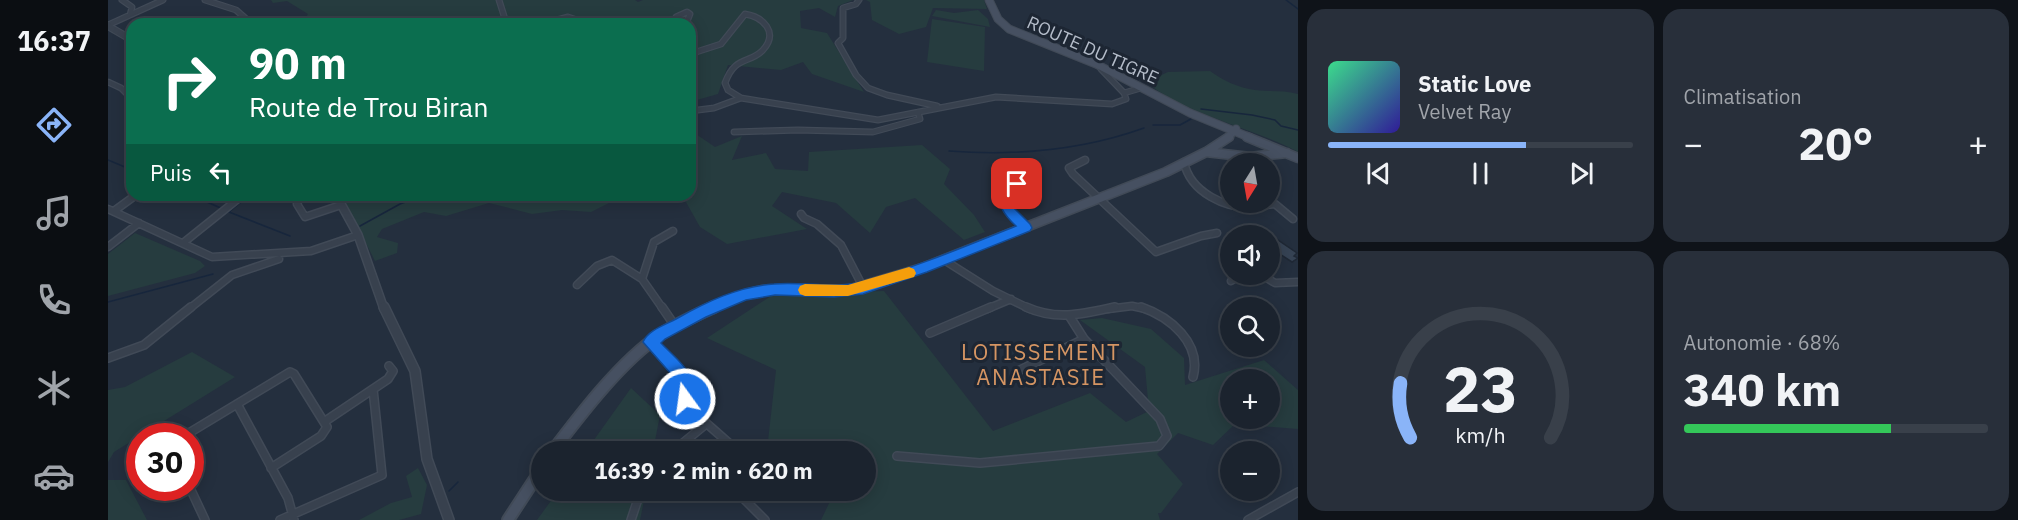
<!DOCTYPE html>
<html lang="fr">
<meta charset="utf-8">
<style>
:root{--surface:#1b232e;--page:#282f3a;--text:#f1f3f6;--muted:#a0a4aa;--line:#39404a;--accent:#8ab4f8}
body{margin:0;font-family:"IBM Plex Sans",sans-serif;background:var(--page);color:var(--text);height:100vh;display:flex;flex-direction:column;font-size:22px;white-space:nowrap}
*{box-sizing:border-box;margin:0}
p{font-size:20px;color:var(--muted)}
.icon{flex:none;width:33px;height:33px;fill:none;stroke:currentColor;stroke-width:2;stroke-linecap:round;stroke-linejoin:round}
.map{position:relative;flex:1;overflow:hidden}
.details{display:flex;flex-direction:column;gap:9px;padding:9px;background:#0f1319;width:720px}
.details>*{flex:none}
.hud{position:absolute;left:18px;top:18px;width:570px;height:183px;border-radius:18px;box-shadow:0 3px 15px #0003,0 0 0 2px var(--line);background:#0b6e4f;color:#fff;overflow:hidden}
.needle{width:39px;rotate:191deg}
.tools{position:absolute;left:1112px;top:153px;display:grid;gap:12px}
.tools a{display:grid;place-items:center;width:60px;height:60px;border-radius:50%;background:var(--surface);box-shadow:0 3px 15px #0003,0 0 0 2px var(--line);font-size:30px}
.speed{position:absolute;left:18px;top:423px;display:flex;gap:12px;font-size:30px;font-weight:700;text-align:center}
.speed>*{display:grid;place-content:center;width:78px;height:78px;border-radius:50%;background:var(--surface);box-shadow:0 3px 15px #0003,0 0 0 2px var(--line);line-height:1}
.speed .limit{border:9px solid #d22;background:#fff;color:#111}
.pin{position:absolute;display:grid;place-items:center;width:51px;height:51px;color:#fff;margin:-26px;border-radius:12px;box-shadow:0 3px 9px #0006}
.me{position:absolute;width:66px;margin:-33px;rotate:346deg;stroke-linejoin:round;filter:drop-shadow(0 0 4px #0008)}
.turn{display:flex;align-items:center;gap:21px;height:126px;padding:0 24px;font-size:27px}
.turn .icon{width:78px;height:78px;stroke-width:2.5}
.turn b{display:block;font-size:42px;line-height:51px}
.then{display:flex;align-items:center;height:57px;padding:0 24px;background:#0003;gap:12px;font-size:22px}
.big{font-size:45px;font-weight:700;line-height:1.1}
.details .widget{flex:1;display:flex;flex-direction:column;justify-content:center;gap:9px;min-width:0;padding:0 21px;border-radius:18px;background:var(--page)}
.details .dial{align-items:center;gap:0}
.dial svg{height:156px;overflow:visible;fill:none;stroke:var(--line);stroke-width:7;stroke-linecap:round;text-anchor:middle}
.dial text{fill:var(--text);stroke:none}
.song{display:flex;align-items:center;gap:18px}
.cover{width:72px;height:72px;border-radius:9px;background:linear-gradient(135deg,hsl(150 70% 55%),hsl(250 70% 35%))}
.played{height:6px;border-radius:3px;background:linear-gradient(90deg,var(--accent) 65%,var(--line) 65%)}
.keys{display:flex;justify-content:space-around;direction:ltr}
.heat{display:flex;justify-content:space-between;align-items:center;font-size:33px;direction:ltr}
.charge{height:9px;border-radius:4px;background:linear-gradient(90deg,#34c759 68%,var(--line) 0)}
.details .tiles{flex:1;display:grid;gap:9px;grid-template-columns:repeat(2,1fr)}
.trip{position:absolute;left:423px;top:441px;width:345px;height:60px;border-radius:30px;background:var(--surface);box-shadow:0 3px 15px #0003,0 0 0 2px var(--line);font-weight:700;line-height:60px;text-align:center}
main{display:flex;flex:1;min-height:0}
.dock{display:flex;flex-direction:column;width:108px;justify-content:space-around;align-items:center;background:#0b0e12;color:var(--muted)}
.dock .icon{width:42px;height:42px}
.dock .on{color:var(--accent)}
.dock b{font-size:27px;color:var(--text)}
.map>svg:first-child{display:block}
</style>
<main>
<nav class="dock">
<b>16:37</b>
<svg class="icon on" aria-label="directions" viewBox="0 0 24 24"><path d="M12 3l9 9-9 9-9-9zM9 14v-3h6M13 9l2 2-2 2"/></svg>
<svg class="icon" aria-label="music" viewBox="0 0 24 24"><path d="M9 18V5l10-2v13"/><circle cx="6" cy="18" r="3"/><circle cx="16" cy="16" r="3"/></svg>
<svg class="icon" aria-label="phone" viewBox="0 0 24 24"><path d="M5 4h4l2 5-3 2q2 4 5 5l2-3 5 2v4C11 20 4 13 5 4z"/></svg>
<svg class="icon" aria-label="climate" viewBox="0 0 24 24"><path d="M12 3v18M4 7l16 10M4 17L20 7"/></svg>
<svg class="icon" aria-label="car" viewBox="0 0 24 24"><path d="M5 17H2v-5l4-1 3-4h7l3 4 3 1v5h-3M9 17h6M6 11h13"/><circle cx="7" cy="17" r="2"/><circle cx="17" cy="17" r="2"/></svg>
</nav>
<div class="map">
<svg width="1190" height="520" viewBox="0 0 1190 520">
<rect width="100%" height="100%" fill="#242f3e"/>
<path fill="#263c3f" fill-rule="evenodd" d="M163,0H527L530,2L535,0H745L730,6L727,17L711,8L692,11L693,28L719,33L756,92L704,74L695,62L673,70L620,65L610,94L582,102V24H287L289,22L273,20L265,24H193L200,14L179,1L165,3Z
M758,0H876L879,9L825,8L818,27L791,34L764,20L762,2Z
M828,10L846,13L870,10L880,19L882,27L824,16Z
M824,19L877,27L876,71L819,62Z
M1102,71C1114,80 1131,88 1147,90C1162,92 1175,90 1190,94V152C1150,129 1055,109 1031,73L1049,77L1060,72Z
M582,130L607,147L634,136L624,160L658,153L667,169L700,171L701,152L814,145L842,169L836,184L866,215L877,232L856,240L807,198L778,207L762,233L728,203L674,192L664,206L699,229L619,244L592,227L574,195H582Z
M281,195H529L528,200L505,201L483,212L454,210L424,214L381,203L338,216L316,212L274,229L269,237L290,243L289,253L267,261L237,202H271Z
M27,233L92,261L97,266L87,273L0,296V254Z
M776,291L885,431L982,393L1018,422L1041,411L1037,367L972,320L994,318L1043,329L1076,358L1077,385L1156,360L1190,390V429L1127,424L1105,445L1070,433L1049,454L1075,484L1053,513H1050L1052,520H713L727,491L758,490V452L659,450L668,370L599,338L666,294ZM1122,380H1161V418H1122Z
M84,352L127,377L6,452L0,462V390L17,387Z
M523,388L552,415L545,451H478Z
M310,468L319,485L313,514L291,520H251L283,503L304,497L298,476Z
M0,480H18L39,520H0Z
M450,491H538L532,520H429Z"/>
<g fill="none" stroke-linecap="round" stroke-linejoin="round">
<path stroke="#17263c" stroke-width="1.5" d="M1178,0L1190,9
M1093,109L1144,115L1167,120L1173,126L1190,130
M1045,125H1072L1083,119
M841,151C908,156 972,151 1036,128
M0,160L24,170
M83,195L115,209
M141,195L121,212L182,236
M252,226L292,204L317,195
M0,302L105,274
M341,491L350,482"/>
</g>
<path fill="#364354" stroke="#1f2835" stroke-width="1.5" d="M1161,234L1189,253L1186,256L1190,258L1184,262L1161,247Z"/>
<g fill="none" stroke-linecap="round" stroke-linejoin="round">
<defs>
<path id="minor-far2" d="M14,0L24,7L22,15
M97,0L128,10L144,24
M391,0L397,19L403,24
M751,0L748,4L735,8V38L730,43L748,75L760,88L779,95L829,106
M434,24L460,17L481,24
M565,24L568,17L579,12L582,14L578,24
M0,25L55,0
M582,54L613,44L637,14C655,17 671,32 655,50C642,64 627,55 617,83L620,90L633,98L770,120L888,97L1004,104L1018,99L1016,93L993,69
M0,82L13,88L24,99
M1016,93L1033,88
M582,111L606,108L633,98
M626,132L690,130L765,132L812,119L810,112"/>
<path id="minor-far1" d="M977,160L961,168L965,174L1048,252L1093,236L1109,233
M1076,162C1082,192 1118,210 1148,207C1155,206 1160,204 1167,204L1185,219
M203,195L190,200L189,204L197,217L233,205
M0,209L104,257L203,251L250,235
M6,211L28,195
M693,214L696,218L709,224L733,245L755,287
M917,228L899,210L895,189L900,184L925,187
M75,243L135,195
M0,247L31,223
M1161,257L1164,255
M836,260L885,291L922,309
M1152,274L1167,283L1190,282
M1123,281L1134,274
M469,285L489,266L504,260L534,279
M81,309L124,275L171,259
M555,309L534,279L546,242L565,231
M879,309L903,299
M1000,309L1024,306L1038,309"/>
<path id="minor" d="M554,307L567,326
M918,307C949,321 975,314 1007,307
M1033,307C1062,317 1094,343 1085,377
M822,333L883,307
M542,342L578,380L580,407L631,452
M0,358L36,345L83,307
M908,372L976,339
M129,404L180,498L186,520
M216,422L280,379L285,371L281,366
M76,436L182,372L186,374L219,427L213,436L163,468
M564,452L598,424
M789,456L872,463L1051,446L1059,436L1052,419L976,339L962,317
M82,488L97,520
M627,490L657,520
M172,520L274,475L265,389
M523,520L533,490
M1140,520L1190,492"/>
<path id="tertiary-far2" d="M0,26L24,40"/>
<path id="tertiary-far1" d="M228,195L250,235L276,309"/>
<path id="tertiary" d="M276,307L307,371L319,459L341,520"/>
<path id="secondary-far2" d="M881,0L890,19L901,29L988,64L1082,113L1143,138
M1119,138L1128,129"/>
<path id="secondary-far1" d="M1139,137L1190,158
M1098,152L1142,157L1179,153
M602,309L637,294L654,290H740L814,268L1058,172L1098,152L1121,137"/>
<path id="secondary" d="M444,452C472,415 513,361 552,335C568,324 588,315 606,307
M400,520L434,468"/>
</defs>
<use href="#minor-far2" stroke="#414a57" stroke-width="7"/>
<use href="#minor-far1" stroke="#414a57" stroke-width="9"/>
<use href="#minor" stroke="#414a57" stroke-width="10"/>
<use href="#tertiary-far2" stroke="#414a57" stroke-width="8"/>
<use href="#tertiary-far1" stroke="#414a57" stroke-width="10"/>
<use href="#tertiary" stroke="#414a57" stroke-width="12"/>
<use href="#secondary-far2" stroke="#414a57" stroke-width="9"/>
<use href="#secondary-far1" stroke="#414a57" stroke-width="11"/>
<use href="#secondary" stroke="#414a57" stroke-width="14"/>
<use href="#minor-far2" stroke="#38414e" stroke-width="4.5"/>
<use href="#minor-far1" stroke="#38414e" stroke-width="6"/>
<use href="#minor" stroke="#38414e" stroke-width="7"/>
<use href="#tertiary-far2" stroke="#38414e" stroke-width="6"/>
<use href="#tertiary-far1" stroke="#38414e" stroke-width="7"/>
<use href="#tertiary" stroke="#38414e" stroke-width="9"/>
<use href="#secondary-far2" stroke="#465061" stroke-width="7"/>
<use href="#secondary-far1" stroke="#465061" stroke-width="8"/>
<use href="#secondary" stroke="#465061" stroke-width="10"/>
</g>
<path fill="#1a73e8" stroke="#114b97" stroke-width="1.5" d="M900,180L913,181L915,184L913,187L901,190L905,207L922,224L924,228L922,231L819,272L755,294L726,297L667,295L638,300L598,317L557,339L553,343C570,361 595,377 583,404L577,406L572,404L569,399L571,383L535,342C540,330 557,325 568,319C598,302 631,286 666,284C697,281 727,290 757,281C809,267 858,246 908,226C895,214 891,206 889,189Z"/>
<path fill="#f59e0b" d="M801,267L806,269L808,273L806,277L740,296H697L692,294L690,290L692,286L697,284L740,285Z"/>
<g text-anchor="middle" dominant-baseline="central" stroke-width="6" stroke-linejoin="round" paint-order="stroke">
<g font-size="18" fill="#b4bcc9" stroke="#1d2633">
<text transform="translate(985 50) rotate(24)">ROUTE DU TIGRE</text>
</g>
<g font-size="22" letter-spacing="1.5" fill="#d59563" stroke="#1d2633">
<text x="933" y="351">LOTISSEMENT<tspan x="933" dy="25">ANASTASIE</tspan></text>
</g>
</g>
</svg>
<div class="tools">
<a><svg class="needle" viewBox="-14 -14 28 28"><path d="M0-13l5 13h-10z" fill="#e53935"/><path d="M0 13l5-13h-10z" fill="#a0a4aa"/></svg></a>
<a><svg class="icon" aria-label="sound" viewBox="0 0 24 24"><path d="M4 9h4l5-4v14l-5-4H4zM17 9q2 3 0 6"/></svg></a>
<a><svg class="icon" aria-label="search" viewBox="0 0 24 24"><circle cx="10" cy="10" r="6"/><path d="M15 15l6 6"/></svg></a>
<a>+</a>
<a>−</a>
</div>
<div class="speed"><div class="limit">30</div></div>
<div class="pin" style="left:909px;top:184px;background:#d93025"><svg class="icon" aria-label="arrive" viewBox="0 0 24 24"><path d="M6 21V4h12l-3 4 3 4H6"/></svg></div>
<svg class="me" style="left:577px;top:399px" viewBox="-20 -20 40 40"><circle r="17" fill="#1a73e8" stroke="#fff" stroke-width="3"/><path d="M0-11L8 9 0 5-8 9z" fill="#fff"/></svg>
<div class="trip">16:39 · 2 min · 620 m</div>
<div class="hud">
<div class="turn"><svg class="icon" aria-label="right" viewBox="0 0 24 24"><path d="M7 20v-9h11M14 6l5 5-5 5"/></svg><div><b>90 m</b>Route de Trou Biran</div></div>
<div class="then">Puis<svg class="icon" aria-label="left" viewBox="0 0 24 24"><path d="M17 20v-9H6M10 6l-5 5 5 5"/></svg></div>
</div>
</div>
<section class="details">
<div class="tiles">
<div class="widget">
<div class="song"><i class="cover"></i><div><b>Static Love</b><p>Velvet Ray</p></div></div>
<div class="played"></div>
<div class="keys"><svg class="icon" aria-label="previous" viewBox="0 0 24 24"><path d="M18 5L8 12l10 7zM5 5v14"/></svg><svg class="icon" aria-label="pause" viewBox="0 0 24 24"><path d="M8 5v14M16 5v14"/></svg><svg class="icon" aria-label="next" viewBox="0 0 24 24"><path d="M6 5l10 7-10 7zM19 5v14"/></svg></div>
</div>
<div class="widget"><p>Climatisation</p>
<div class="heat"><a>−</a><b class="big">20°</b><a>+</a></div>
</div>
<div class="widget dial"><svg viewBox="0 0 100 80">
<path d="M14 69A42 42 0 1 1 86 69"/>
<path d="M14 69A42 42 0 0 1 9 41" stroke="#8ab4f8"/>
<text x="50" y="56" font-size="32" font-weight="700">23</text>
<text x="50" y="72" font-size="11">km/h</text>
</svg></div>
<div class="widget"><p>Autonomie · 68%</p><b class="big">340 km</b><div class="charge"></div></div>
</div>
</section>
</main>
